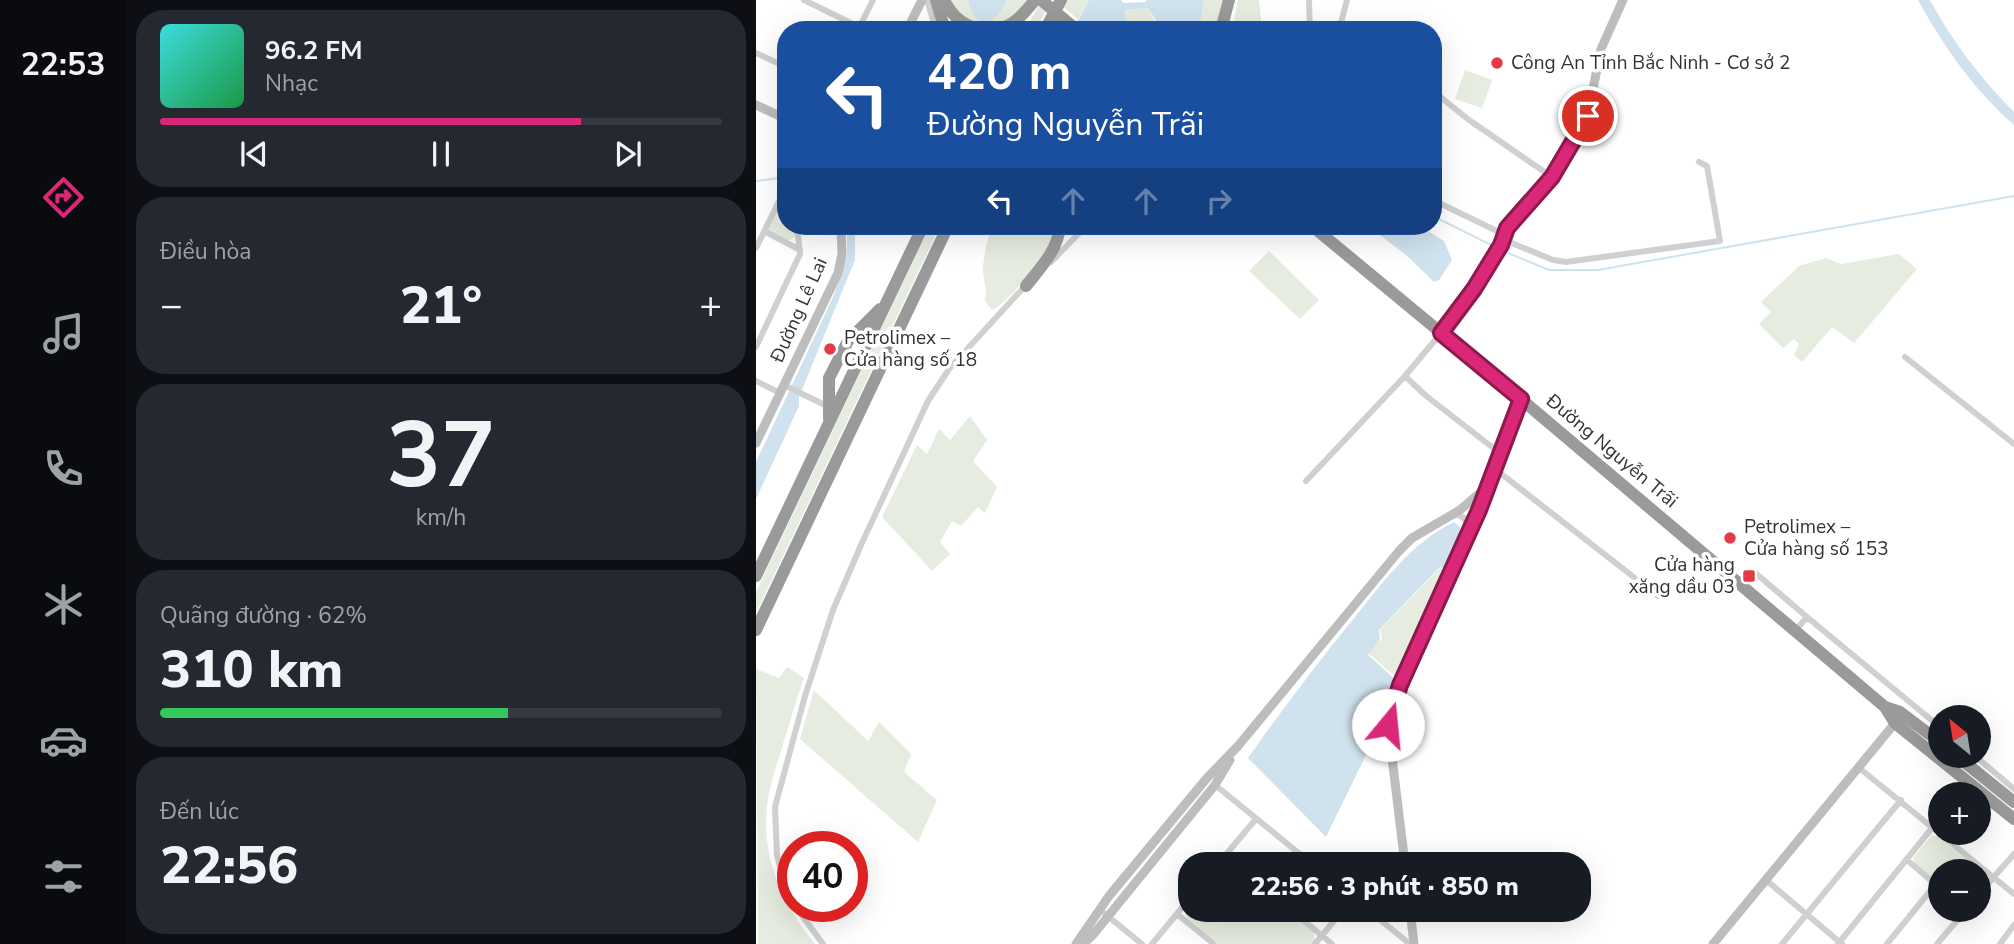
<!DOCTYPE html>
<html lang="vi">
<meta charset="utf-8">
<style>
:root{--surface:#171b24;--page:#242831;--text:#f1f3f6;--muted:#9ea1a6;--line:#363941;--accent:#db2777}
body{margin:0;font-family:"Nunito Sans",sans-serif;background:var(--page);color:var(--text);height:100vh;display:flex;flex-direction:column;font-size:26px;white-space:nowrap}
*{box-sizing:border-box;margin:0}
p{font-size:23px;color:var(--muted)}
.icon{flex:none;width:38px;height:38px;fill:none;stroke:currentColor;stroke-width:2;stroke-linecap:round;stroke-linejoin:round}
.map{position:relative;flex:1;overflow:hidden}
.sheet{display:flex;flex-direction:column;gap:10px;padding:10px;background:#0d0f14;width:630px}
.sheet>*{flex:none}
.hud{position:absolute;left:21px;top:21px;width:665px;height:214px;border-radius:28px;box-shadow:0 7px 28px #0002;background:#1a4fa0;color:#fff;overflow:hidden}
.needle{width:46px;rotate:330deg}
.tools{position:absolute;left:1172px;top:705px;display:grid;gap:14px}
.tools a{display:grid;place-items:center;width:63px;height:63px;border-radius:50%;background:var(--surface);box-shadow:0 7px 28px #0002;font-size:35px}
.speed{position:absolute;left:21px;top:831px;display:flex;gap:14px;font-size:35px;font-weight:700;text-align:center}
.speed>*{display:grid;place-content:center;width:91px;height:91px;border-radius:50%;background:var(--surface);box-shadow:0 7px 28px #0002;line-height:1}
.speed .limit{border:10px solid #d22;background:#fff;color:#111}
.pin{position:absolute;display:grid;place-items:center;width:60px;height:60px;color:#fff;margin:-30px;border:4px solid #fff;border-radius:50%;box-shadow:0 2px 7px #0007}
.me{position:absolute;width:77px;margin:-38px;rotate:17deg;stroke-linejoin:round;filter:drop-shadow(0 0 5px #0008)}
.turn{display:flex;align-items:center;gap:24px;height:147px;padding:0 35px;font-size:32px}
.turn .icon{width:91px;height:91px;stroke-width:2.5}
.turn b{display:block;font-size:49px;line-height:60px}
.lanes{display:flex;align-items:center;height:66px;padding:0 35px;background:#0003;justify-content:center;gap:35px;direction:ltr}
.lanes .off{opacity:.35}
.big{font-size:52px;font-weight:800;line-height:1.1}
.sheet .card{flex:1;display:flex;flex-direction:column;justify-content:center;gap:10px;min-width:0;padding:0 24px;border-radius:28px;background:var(--page)}
.sheet .dial{align-items:center;gap:0}
.dial b{font-size:91px;line-height:1}
.song{display:flex;align-items:center;gap:21px}
.cover{width:84px;height:84px;border-radius:10px;background:linear-gradient(135deg,hsl(180 70% 55%),hsl(140 70% 35%))}
.played{height:7px;border-radius:4px;background:linear-gradient(90deg,var(--accent) 75%,var(--line) 75%)}
.keys{display:flex;justify-content:space-around;direction:ltr}
.heat{display:flex;justify-content:space-between;align-items:center;font-size:38px;direction:ltr}
.charge{height:10px;border-radius:5px;background:linear-gradient(90deg,#34c759 62%,var(--line) 0)}
.trip{position:absolute;left:422px;top:852px;width:413px;height:70px;border-radius:28px;background:var(--surface);box-shadow:0 7px 28px #0002;font-weight:800;line-height:70px;text-align:center}
main{display:flex;flex:1;min-height:0}
.menu{display:flex;flex-direction:column;width:126px;justify-content:space-around;align-items:center;background:#090b0e;color:var(--muted)}
.menu .icon{width:49px;height:49px}
.menu .selected{color:var(--accent)}
.menu b{font-size:32px;color:var(--text)}
.map>svg:first-child{display:block}
</style>
<main>
<nav class="menu">
<b>22:53</b>
<svg class="icon selected" aria-label="directions" viewBox="0 0 24 24"><path d="M12 3l9 9-9 9-9-9zM9 14v-3h6M13 9l2 2-2 2"/></svg>
<svg class="icon" aria-label="music" viewBox="0 0 24 24"><path d="M9 18V5l10-2v13"/><circle cx="6" cy="18" r="3"/><circle cx="16" cy="16" r="3"/></svg>
<svg class="icon" aria-label="phone" viewBox="0 0 24 24"><path d="M5 4h4l2 5-3 2q2 4 5 5l2-3 5 2v4C11 20 4 13 5 4z"/></svg>
<svg class="icon" aria-label="climate" viewBox="0 0 24 24"><path d="M12 3v18M4 7l16 10M4 17L20 7"/></svg>
<svg class="icon" aria-label="car" viewBox="0 0 24 24"><path d="M5 17H2v-5l4-1 3-4h7l3 4 3 1v5h-3M9 17h6M6 11h13"/><circle cx="7" cy="17" r="2"/><circle cx="17" cy="17" r="2"/></svg>
<svg class="icon" aria-label="filters" viewBox="0 0 24 24"><path d="M4 7h16M4 17h16"/><circle cx="9" cy="7" r="2"/><circle cx="15" cy="17" r="2"/></svg>
</nav>
<section class="sheet">
<div class="card">
<div class="song"><i class="cover"></i><div><b>96.2 FM</b><p>Nhạc</p></div></div>
<div class="played"></div>
<div class="keys"><svg class="icon" aria-label="previous" viewBox="0 0 24 24"><path d="M18 5L8 12l10 7zM5 5v14"/></svg><svg class="icon" aria-label="pause" viewBox="0 0 24 24"><path d="M8 5v14M16 5v14"/></svg><svg class="icon" aria-label="next" viewBox="0 0 24 24"><path d="M6 5l10 7-10 7zM19 5v14"/></svg></div>
</div>
<div class="card"><p>Điều hòa</p>
<div class="heat"><a>−</a><b class="big">21°</b><a>+</a></div>
</div>
<div class="card dial"><b>37</b><p>km/h</p></div>
<div class="card"><p>Quãng đường · 62%</p><b class="big">310 km</b><div class="charge"></div></div>
<div class="card"><p>Đến lúc</p><b class="big">22:56</b></div>
</section>
<div class="map">
<svg width="1258" height="944" viewBox="0 0 1258 944">
<rect width="100%" height="100%" fill="#fff"/>
<path fill="#e6ecdf" d="M190,0H274C262,17 230,38 209,22C202,17 196,7 190,0Z
M286,0H296L279,30H269Z
M307,0H333L322,19L305,5Z
M448,0H470L461,30H443Z
M482,0H503L506,30H476Z
M392,8L401,26L406,30H372L368,10Z
M709,70L736,80L726,108L699,99Z
M30,200V226H38L39,237L32,241L13,231V228L26,201Z
M174,226H184L0,613V592Z
M236,226H300C299,248 255,300 236,310L229,301C231,290 228,282 227,272C227,256 231,241 236,226Z
M513,251L563,300L544,319L493,271Z
M1143,254L1161,269L1098,343L1076,327L1046,362L1038,355L1043,344L1038,339L1027,348L1003,324L1015,312L1005,302L1043,266L1070,258L1085,264Z
M214,416L231,440L217,461L241,487L229,513L222,507L205,526L196,521L184,542L194,554L176,571L126,517L161,445L171,454L183,429L194,440Z
M684,568L691,572L642,679L613,654V651L626,638L624,630Z
M31,667L48,678C40,700 34,722 27,744C21,765 13,786 11,807C5,857 27,906 59,944H2L0,669L23,678Z
M58,690L112,741L123,722L155,754L148,772L181,800L162,842L44,739Z
M1175,836H1181L1230,875L1231,880L1223,888V872H1185V886L1159,864L1157,858Z
M434,905V910H531L557,931L559,940L556,944H463L431,918L429,913Z"/>
<path fill="#cfe2ee" d="M212,0H251C237,27 222,35 212,0Z
M333,0H365L367,3L390,2V0H448L443,30H406L392,8L368,10L372,30H317Z
M1162,0H1174C1196,41 1225,79 1258,112V125C1218,90 1188,47 1162,0Z
M91,226H99V260L43,397V406L0,499V462L78,295L91,255Z
M617,226H664L688,241L696,260L683,280L678,282L650,255L616,229Z
M698,522L704,527L703,541L688,569L684,567L623,630L624,639L612,655L641,681L628,718L570,837L492,758C526,710 561,663 599,617C628,581 655,543 698,522Z"/>
<g fill="none" stroke-linecap="round" stroke-linejoin="round">
<path stroke="#cfe2ee" stroke-width="2" d="M0,181L30,177
M677,216L739,247
M747,251L793,270H842L1258,196"/>
<path stroke="#d0d0d0" stroke-width="6" d="M48,0L103,27
M171,0L180,30
M553,0L554,30
M103,28L117,0
M583,30L591,0
M0,53L30,67
M677,91L713,120L796,177
M677,200L747,234
M8,231L44,250
M746,239L797,260L810,262L964,241L951,166L943,162
M0,248L30,187
M295,262L330,226
M0,347L44,254L41,226
M1149,357L1258,444
M649,376L669,395L745,454
M0,381L24,393
M28,385L73,407
M739,469L902,596
M550,481L649,376L685,333
M696,515H702L708,518L713,530
M997,571L1051,617
M1039,631L1051,617L1185,728
M1219,756L1258,789
M1102,767L1258,894
M458,784L556,864
M470,855L482,864
M1151,860L1185,889
M462,864L500,819
M1010,880L1086,944
M1223,894L1258,854
M37,903L28,882L21,855L19,807L49,696L77,610L105,545L172,401L193,369L269,286
M39,906L67,944
M343,909L386,944
M535,910L576,944
M612,910L654,944
M421,914L458,944
M396,944L434,898
M559,944L587,910
M1026,944L1145,800
M1082,944L1176,828
M1131,944L1179,885
M1181,944L1210,910
M1244,944L1258,925"/>
<path stroke="#bdbdbd" stroke-width="9" d="M151,30L166,0
M0,105L30,119
M685,333L718,289L745,245L751,228L796,177L822,134L833,109L845,49L867,0
M0,443L82,273L86,254L85,226
M649,864L632,725L644,685L723,510L765,399
M654,910L658,944
M320,944L353,896L451,778L482,746L643,551L656,538L704,510L732,486
M327,944L336,936L459,785L474,760
M957,944L1139,723"/>
<path stroke="#9a9a9a" stroke-width="12" d="M180,0L189,30
M188,0C196,16 206,25 225,30
M236,30C256,28 267,15 279,0
M289,30L305,0
M465,30L473,0
M556,226L765,399L1129,707L1139,723L1258,819
M270,286C285,267 302,250 304,226
M73,419V378L92,341L124,309
M0,576L167,226
M0,630L192,226
M1129,707L1144,712L1185,743
M1201,756L1258,802"/>
<path stroke="#9a9a9a" stroke-width="12" d="M285,0L321,30"/>
</g>
<g fill="none" stroke-linecap="round" stroke-linejoin="round">
<defs>
<path id="route" d="M632,725L644,685L723,510L765,399L685,333L718,289L745,245L751,228L796,177L832,116"/>
</defs>
<use href="#route" stroke="#8e194d" stroke-width="18"/>
<use href="#route" stroke="#db2777" stroke-width="12"/>
</g>
<g fill="#e63946" stroke="#fff" stroke-width="2.5">
<circle cx="741" cy="63" r="7"/>
<circle cx="74" cy="349" r="7"/>
<circle cx="974" cy="538" r="7"/>
<rect x="986" y="569" width="14" height="14" rx="3.5"/>
</g>
<g text-anchor="middle" dominant-baseline="central" stroke-width="7" stroke-linejoin="round" paint-order="stroke">
<g font-size="19" fill="#333" stroke="#fff" text-anchor="start">
<text x="755" y="63">Công An Tỉnh Bắc Ninh - Cơ sở 2</text>
<text x="88" y="338">Petrolimex –<tspan x="88" dy="22">Cửa hàng số 18</tspan></text>
<text x="988" y="527">Petrolimex –<tspan x="988" dy="22">Cửa hàng số 153</tspan></text>
<text x="979" y="565" text-anchor="end">Cửa hàng<tspan x="979" dy="22">xăng dầu 03</tspan></text>
</g>
<g font-size="19" fill="#333" stroke="#fff">
<text transform="translate(43 310) rotate(-66)">Đường Lê Lai</text>
<text transform="translate(856 451) rotate(40)">Đường Nguyễn Trãi</text>
</g>
</g>
</svg>
<div class="tools">
<a><svg class="needle" viewBox="-14 -14 28 28"><path d="M0-13l5 13h-10z" fill="#e53935"/><path d="M0 13l5-13h-10z" fill="#9ea1a6"/></svg></a>
<a>+</a>
<a>−</a>
</div>
<div class="speed"><div class="limit">40</div></div>
<div class="pin" style="left:832px;top:116px;background:#d93025"><svg class="icon" aria-label="arrive" viewBox="0 0 24 24"><path d="M6 21V4h12l-3 4 3 4H6"/></svg></div>
<svg class="me" style="left:632px;top:725px" viewBox="-20 -20 40 40"><circle r="19" fill="#fff"/><path d="M0-13L10 11 0 6-10 11z" fill="#db2777"/></svg>
<div class="trip">22:56 · 3 phút · 850 m</div>
<div class="hud">
<div class="turn"><svg class="icon" aria-label="left" viewBox="0 0 24 24"><path d="M17 20v-9H6M10 6l-5 5 5 5"/></svg><div><b>420 m</b>Đường Nguyễn Trãi</div></div>
<div class="lanes"><svg class="icon" aria-label="left" viewBox="0 0 24 24"><path d="M17 20v-9H6M10 6l-5 5 5 5"/></svg><svg class="icon off" aria-label="ahead" viewBox="0 0 24 24"><path d="M12 20V5M6 11l6-6 6 6"/></svg><svg class="icon off" aria-label="ahead" viewBox="0 0 24 24"><path d="M12 20V5M6 11l6-6 6 6"/></svg><svg class="icon off" aria-label="right" viewBox="0 0 24 24"><path d="M7 20v-9h11M14 6l5 5-5 5"/></svg></div>
</div>
</div>
</main>
